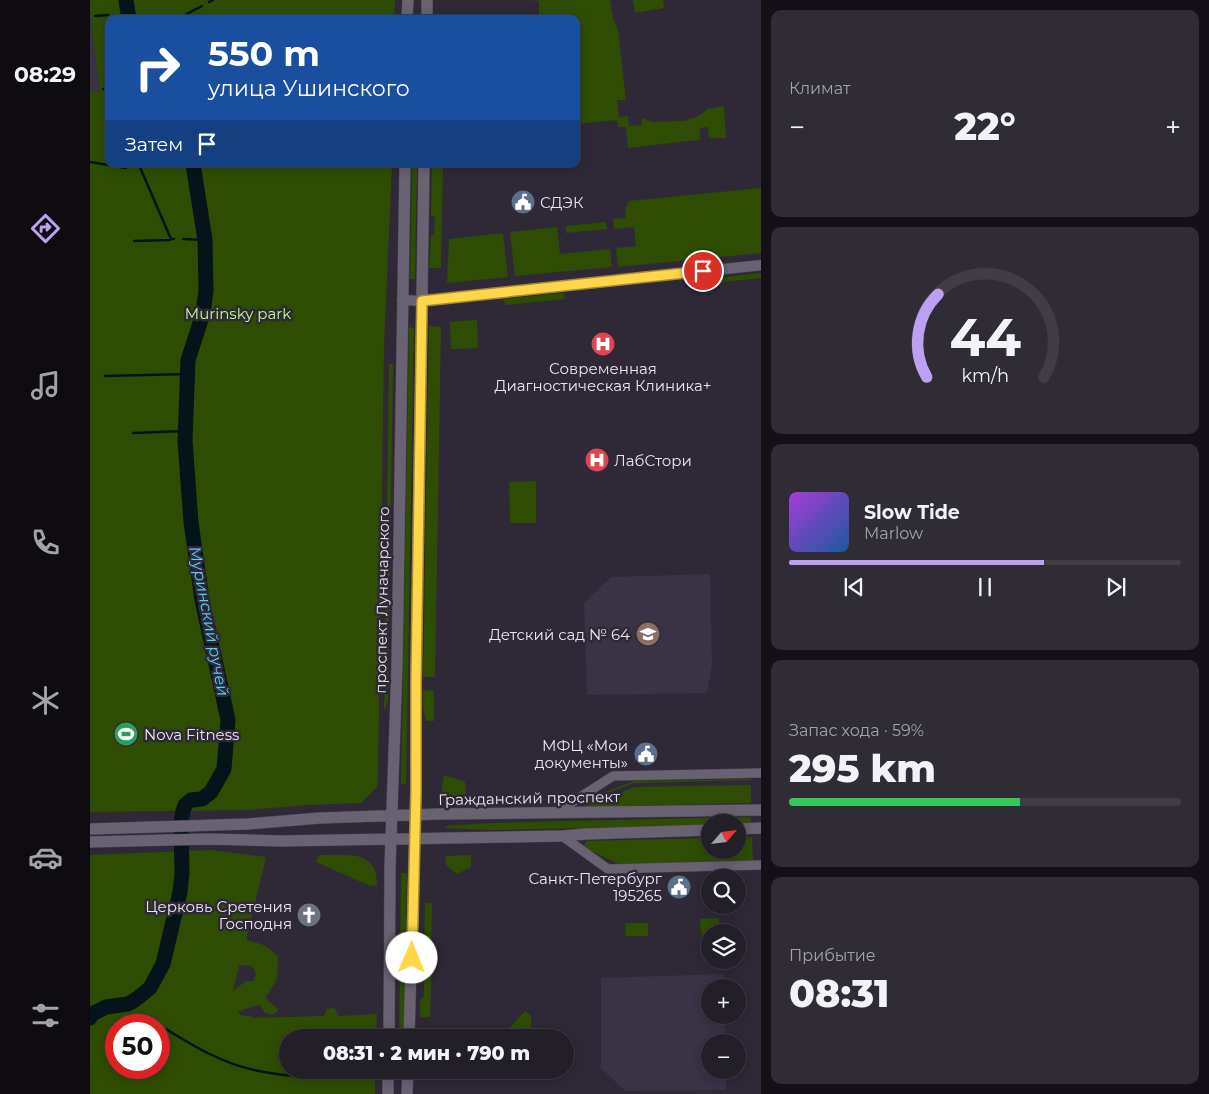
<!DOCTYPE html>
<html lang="ru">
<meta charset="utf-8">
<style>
:root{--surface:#231f29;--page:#2f2c35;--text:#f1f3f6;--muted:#a3a2a8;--line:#403d46;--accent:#bca0f2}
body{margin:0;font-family:Montserrat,sans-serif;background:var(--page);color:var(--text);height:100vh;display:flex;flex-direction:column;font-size:19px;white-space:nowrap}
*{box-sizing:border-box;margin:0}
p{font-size:16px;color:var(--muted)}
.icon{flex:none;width:28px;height:28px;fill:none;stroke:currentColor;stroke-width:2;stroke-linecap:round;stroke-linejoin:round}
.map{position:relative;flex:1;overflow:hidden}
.sheet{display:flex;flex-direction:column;gap:10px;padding:10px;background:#131117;width:448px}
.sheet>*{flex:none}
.hud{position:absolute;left:15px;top:15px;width:475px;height:152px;border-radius:10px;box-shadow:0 2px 12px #0003,0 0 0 1px var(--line);background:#1a4fa0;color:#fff;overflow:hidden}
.needle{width:32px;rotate:62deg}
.fabs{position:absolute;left:611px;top:814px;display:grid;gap:10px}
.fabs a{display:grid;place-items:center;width:45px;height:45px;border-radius:50%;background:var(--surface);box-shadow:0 2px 12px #0003,0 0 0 1px var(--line);font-size:25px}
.speed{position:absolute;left:15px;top:1014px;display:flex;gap:10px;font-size:25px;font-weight:700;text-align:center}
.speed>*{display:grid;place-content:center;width:65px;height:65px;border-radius:50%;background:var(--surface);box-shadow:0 2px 12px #0003,0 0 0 1px var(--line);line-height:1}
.speed .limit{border:8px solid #d22;background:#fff;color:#111}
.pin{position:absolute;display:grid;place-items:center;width:42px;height:42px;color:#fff;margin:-21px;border:2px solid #fff;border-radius:50%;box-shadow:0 1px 5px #0007}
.me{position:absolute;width:55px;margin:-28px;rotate:1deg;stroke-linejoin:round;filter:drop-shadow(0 0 4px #0008)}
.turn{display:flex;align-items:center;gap:18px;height:105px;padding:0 20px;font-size:22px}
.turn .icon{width:65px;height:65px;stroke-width:2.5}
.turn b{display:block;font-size:35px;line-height:42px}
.then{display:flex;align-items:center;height:48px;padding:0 20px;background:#0003;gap:10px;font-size:19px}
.big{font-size:38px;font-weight:800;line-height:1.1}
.sheet .tile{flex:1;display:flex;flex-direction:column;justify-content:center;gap:8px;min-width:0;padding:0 18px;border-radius:10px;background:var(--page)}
.sheet .dial{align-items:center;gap:0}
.dial svg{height:130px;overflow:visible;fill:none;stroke:var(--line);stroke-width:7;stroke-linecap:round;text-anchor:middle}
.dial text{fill:var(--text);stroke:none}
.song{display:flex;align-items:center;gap:15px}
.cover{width:60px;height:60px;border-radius:8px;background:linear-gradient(135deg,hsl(280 70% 55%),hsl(210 70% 35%))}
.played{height:5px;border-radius:2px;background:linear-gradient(90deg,var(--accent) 65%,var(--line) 65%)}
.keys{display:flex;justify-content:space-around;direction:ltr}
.heat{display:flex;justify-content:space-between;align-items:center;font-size:28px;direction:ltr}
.charge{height:8px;border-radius:4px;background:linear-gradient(90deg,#34c759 59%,var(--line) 0)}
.trip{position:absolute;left:189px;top:1029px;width:295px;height:50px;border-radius:25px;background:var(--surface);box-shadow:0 2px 12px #0003,0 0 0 1px var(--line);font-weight:800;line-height:50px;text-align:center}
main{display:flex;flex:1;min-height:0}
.tab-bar{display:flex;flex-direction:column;width:90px;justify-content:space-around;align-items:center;background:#0e0c10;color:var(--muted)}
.tab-bar .icon{width:35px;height:35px}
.tab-bar .on{color:var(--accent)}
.tab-bar b{font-size:22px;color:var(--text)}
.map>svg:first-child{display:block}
</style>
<main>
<nav class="tab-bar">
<b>08:29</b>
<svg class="icon on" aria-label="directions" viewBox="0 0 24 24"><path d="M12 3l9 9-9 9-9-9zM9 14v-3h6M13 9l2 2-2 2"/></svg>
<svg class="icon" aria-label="music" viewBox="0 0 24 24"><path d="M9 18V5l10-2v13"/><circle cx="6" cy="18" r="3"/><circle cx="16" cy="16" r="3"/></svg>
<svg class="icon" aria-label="phone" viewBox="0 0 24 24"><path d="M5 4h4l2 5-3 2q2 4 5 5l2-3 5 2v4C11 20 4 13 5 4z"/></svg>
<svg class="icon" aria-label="climate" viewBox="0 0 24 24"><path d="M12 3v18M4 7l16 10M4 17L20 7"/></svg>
<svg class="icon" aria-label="car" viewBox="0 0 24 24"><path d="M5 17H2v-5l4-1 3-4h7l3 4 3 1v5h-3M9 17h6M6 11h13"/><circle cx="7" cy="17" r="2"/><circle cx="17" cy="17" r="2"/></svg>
<svg class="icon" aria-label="filters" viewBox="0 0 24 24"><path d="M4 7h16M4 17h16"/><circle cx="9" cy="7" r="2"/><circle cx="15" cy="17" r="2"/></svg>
</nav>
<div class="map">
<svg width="672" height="1094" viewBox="0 0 672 1094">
<rect width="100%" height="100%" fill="#2f2937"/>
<path fill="#3a3245" d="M0,11L11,91L0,93Z
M620,574L622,665L617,693L497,695L494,603L521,577Z
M634,974V987L620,988V1015H635V1042H620V1070H636V1090L535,1091L511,1068V978Z"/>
<path fill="#2e4d03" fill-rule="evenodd" d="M0,0H305L304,19H19V164H302L294,346L288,773L287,787L271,803L218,805L157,810L0,812V93L10,91L0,11Z
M440,0H520L523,18L528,30L536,100H527L529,117L538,116L539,126L552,125V118L562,122L595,121L610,115L618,109L634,106L636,138H619L618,127L610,128V139L607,140L538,148L536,127H528L527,120L486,124V19H449V1Z
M543,0H573L574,8L545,13Z
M322,164H327L325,279H320Z
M342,164H353L351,268H339L341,235H344L345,217L341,216Z
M671,188V253L528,267L526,248L546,246L544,227L524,229L523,219L536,218L535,210L539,201Z
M516,222L517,229L476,233V226Z
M467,227L470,254L520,249L522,267L425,276L420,232Z
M413,233L418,277L357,283L359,239Z
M671,273V278L611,284L610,280Z
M474,293L475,299L415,305L414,299Z
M387,320L388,348L361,349L360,322Z
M339,326L351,327L345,677H333Z
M319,327L324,328L316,784H311Z
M299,364H303L298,700L294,712Z
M446,481V523H420L419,482Z
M333,690L344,691V721H336L333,708Z
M354,775L375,782L376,794L357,798L351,795Z
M660,779L661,780L544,783L505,798L504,796L544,781Z
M661,785V803L496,807L494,803L496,800L504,802L545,787Z
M661,817V824L620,822V825L399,830L356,828V826L399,823Z
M662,837L663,861L529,864L495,848L494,845L497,841L620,838V850H648V838Z
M122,850L176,857L156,940C171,944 177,944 188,957L187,979L176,997C178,1004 186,1004 188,1011L182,1015L175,1013L170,1005L164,1006L148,1012L150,1015L161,1016L162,1018L234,1016L237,1009L244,1008L249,1016L287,1014L286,1037L198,1038V1070H285V1094H0V855ZM151,965L162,966L166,974L163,981H156L143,991L149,966ZM26,1025H69V1068H26Z
M229,855C256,855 288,849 287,885L280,886L226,862Z
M381,855V867L367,874L356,865L355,856Z
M311,873H317L314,1037L309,1038Z
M335,903H342L341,955H336L334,953Z
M629,918L630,932H620V935H611L610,919Z
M535,923H558V936H536Z
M336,963H342L340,1017H330V1000L334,996V966Z
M435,1011L441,1016V1037H423L417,1031Z"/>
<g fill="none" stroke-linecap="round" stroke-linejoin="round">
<path stroke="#05141a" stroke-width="2.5" d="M119,2L123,0
M5,16L18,15
M25,16H38
M87,19L112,6
M13,89L19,88
M0,162L36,168
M49,165L81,239H84
M93,239L115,240
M44,241L80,240
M15,376L98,374
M43,433L95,431
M76,1029C103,1046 132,1063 164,1070C186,1075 210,1077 233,1078"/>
<path stroke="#05141a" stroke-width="15" d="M36,0L39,19
M0,1018L2,1014L16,1007L38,1004L45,1000L60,988L73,964L90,892L92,873L91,822L93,811L95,805L101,800L112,799L121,792L134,769L138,720L112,600L101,522L95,441L98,360L113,314L116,290L115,240L103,164"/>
<defs>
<path id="minor" d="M467,812L523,776L672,773
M472,836L518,869L672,865"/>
<path id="tertiary" d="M312,300L332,301L672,265"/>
<path id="secondary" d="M317,19L318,0
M337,19V0
M0,829L158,824L230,818L350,814L672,810
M648,829L672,828
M0,842L118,839L190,841L472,836L496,834L620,830
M299,1038L300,867L307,666L315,164
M319,1038L326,791V683L334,164
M298,1094V1070
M317,1094L318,1070"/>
</defs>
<use href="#minor" stroke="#494550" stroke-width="10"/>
<use href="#tertiary" stroke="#494550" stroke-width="11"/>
<use href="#secondary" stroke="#494550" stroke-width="12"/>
<use href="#minor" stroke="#686272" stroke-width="9"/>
<use href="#tertiary" stroke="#686272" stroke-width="10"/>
<use href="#secondary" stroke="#686272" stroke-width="11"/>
</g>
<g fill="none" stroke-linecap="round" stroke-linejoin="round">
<defs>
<path id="route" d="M322,958L326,791V683L332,301L613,271"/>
</defs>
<use href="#route" stroke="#a68a30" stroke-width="12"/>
<use href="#route" stroke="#ffd54a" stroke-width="9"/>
</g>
<defs>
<symbol id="civic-disc" viewBox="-11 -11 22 22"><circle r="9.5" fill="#5c6f8a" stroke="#2f2937"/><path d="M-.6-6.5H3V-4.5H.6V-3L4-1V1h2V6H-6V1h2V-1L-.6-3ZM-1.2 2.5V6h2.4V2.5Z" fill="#fff"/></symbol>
<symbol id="hospital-disc" viewBox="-11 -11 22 22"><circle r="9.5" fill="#e0444e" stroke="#2f2937"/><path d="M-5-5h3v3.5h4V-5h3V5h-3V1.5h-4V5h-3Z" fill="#fff"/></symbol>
<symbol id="school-disc" viewBox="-11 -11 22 22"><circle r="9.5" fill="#8d6e63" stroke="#2f2937"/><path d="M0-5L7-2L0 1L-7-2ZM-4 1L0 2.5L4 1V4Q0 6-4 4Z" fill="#fff"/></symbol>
<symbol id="stadium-disc" viewBox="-11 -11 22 22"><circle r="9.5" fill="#2e9e5b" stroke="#2f2937"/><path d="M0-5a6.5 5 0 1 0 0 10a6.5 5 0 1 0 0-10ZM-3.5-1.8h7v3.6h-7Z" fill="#fff"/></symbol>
<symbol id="church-disc" viewBox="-11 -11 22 22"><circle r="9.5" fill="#6b7280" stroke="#2f2937"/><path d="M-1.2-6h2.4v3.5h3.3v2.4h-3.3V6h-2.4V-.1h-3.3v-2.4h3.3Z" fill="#fff"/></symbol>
</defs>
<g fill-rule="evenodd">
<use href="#civic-disc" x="419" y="188" width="28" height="28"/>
<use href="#hospital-disc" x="499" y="330" width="28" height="28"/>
<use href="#hospital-disc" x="493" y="446" width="28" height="28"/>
<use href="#school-disc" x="544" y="620" width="28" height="28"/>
<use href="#stadium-disc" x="22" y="720" width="28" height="28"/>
<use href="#civic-disc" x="542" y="740" width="28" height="28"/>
<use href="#civic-disc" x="575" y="873" width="28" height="28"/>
<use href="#church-disc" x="205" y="901" width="28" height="28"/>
</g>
<g text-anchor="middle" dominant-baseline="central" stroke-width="5" stroke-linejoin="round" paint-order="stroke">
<g font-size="15" fill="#e8e5ee" stroke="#2f2937" text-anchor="end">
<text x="450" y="202" text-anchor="start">СДЭК</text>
<text x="513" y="368" text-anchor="middle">Современная<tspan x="513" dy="17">Диагностическая Клиника+</tspan></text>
<text x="524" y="460" text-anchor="start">ЛабСтори</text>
<text x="540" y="634">Детский сад № 64</text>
<text x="54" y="734" text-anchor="start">Nova Fitness</text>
<text x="538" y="745">МФЦ «Мои<tspan x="538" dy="17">документы»</tspan></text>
<text x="572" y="878">Санкт-Петербург<tspan x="572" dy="17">195265</tspan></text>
<text x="202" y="906">Церковь Сретения<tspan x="202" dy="17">Господня</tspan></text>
</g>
<g font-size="15" fill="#befa88" stroke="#2f2937">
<text x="148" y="313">Murinsky park</text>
</g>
<g font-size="15" fill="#e8e5ee" stroke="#2f2937">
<text transform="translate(292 600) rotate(-89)">проспект Луначарского</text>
<text transform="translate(439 798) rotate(-1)">Гражданский проспект</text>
</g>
<g font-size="16" font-style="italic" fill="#51d0fb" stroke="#2f2937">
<text transform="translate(119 621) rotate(79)">Муринский ручей</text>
</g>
</g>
</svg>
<div class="fabs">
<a><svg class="needle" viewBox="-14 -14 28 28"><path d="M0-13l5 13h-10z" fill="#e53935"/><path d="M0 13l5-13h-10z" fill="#a3a2a8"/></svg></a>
<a><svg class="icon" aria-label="search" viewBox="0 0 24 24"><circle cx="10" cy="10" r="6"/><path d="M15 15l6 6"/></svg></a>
<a><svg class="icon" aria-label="layers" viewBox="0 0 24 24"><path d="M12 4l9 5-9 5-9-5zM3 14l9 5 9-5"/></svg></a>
<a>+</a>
<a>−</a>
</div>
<div class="speed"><div class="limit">50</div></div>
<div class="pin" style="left:613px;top:271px;background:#d93025"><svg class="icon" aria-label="arrive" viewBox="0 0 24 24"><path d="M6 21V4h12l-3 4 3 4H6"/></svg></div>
<svg class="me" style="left:322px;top:958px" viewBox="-20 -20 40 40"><circle r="19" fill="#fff"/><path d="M0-13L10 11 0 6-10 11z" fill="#ffd54a"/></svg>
<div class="trip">08:31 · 2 мин · 790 m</div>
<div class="hud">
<div class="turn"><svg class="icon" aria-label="right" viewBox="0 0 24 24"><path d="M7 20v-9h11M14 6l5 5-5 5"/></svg><div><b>550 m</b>улица Ушинского</div></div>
<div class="then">Затем<svg class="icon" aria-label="arrive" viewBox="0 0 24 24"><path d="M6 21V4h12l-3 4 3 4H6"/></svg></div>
</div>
</div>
<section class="sheet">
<div class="tile"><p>Климат</p>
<div class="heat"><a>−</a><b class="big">22°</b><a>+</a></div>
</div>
<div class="tile dial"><svg viewBox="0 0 100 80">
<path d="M14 69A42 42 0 1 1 86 69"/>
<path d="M14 69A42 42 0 0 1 21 18" stroke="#bca0f2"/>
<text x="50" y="56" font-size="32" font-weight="700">44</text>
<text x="50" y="72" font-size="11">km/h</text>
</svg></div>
<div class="tile">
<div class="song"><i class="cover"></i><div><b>Slow Tide</b><p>Marlow</p></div></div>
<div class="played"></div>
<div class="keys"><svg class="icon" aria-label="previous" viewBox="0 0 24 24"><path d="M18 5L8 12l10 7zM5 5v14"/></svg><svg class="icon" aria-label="pause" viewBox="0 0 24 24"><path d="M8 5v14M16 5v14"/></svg><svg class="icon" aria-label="next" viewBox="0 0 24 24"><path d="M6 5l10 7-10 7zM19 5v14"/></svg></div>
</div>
<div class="tile"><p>Запас хода · 59%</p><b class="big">295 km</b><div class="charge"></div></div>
<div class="tile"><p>Прибытие</p><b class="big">08:31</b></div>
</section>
</main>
